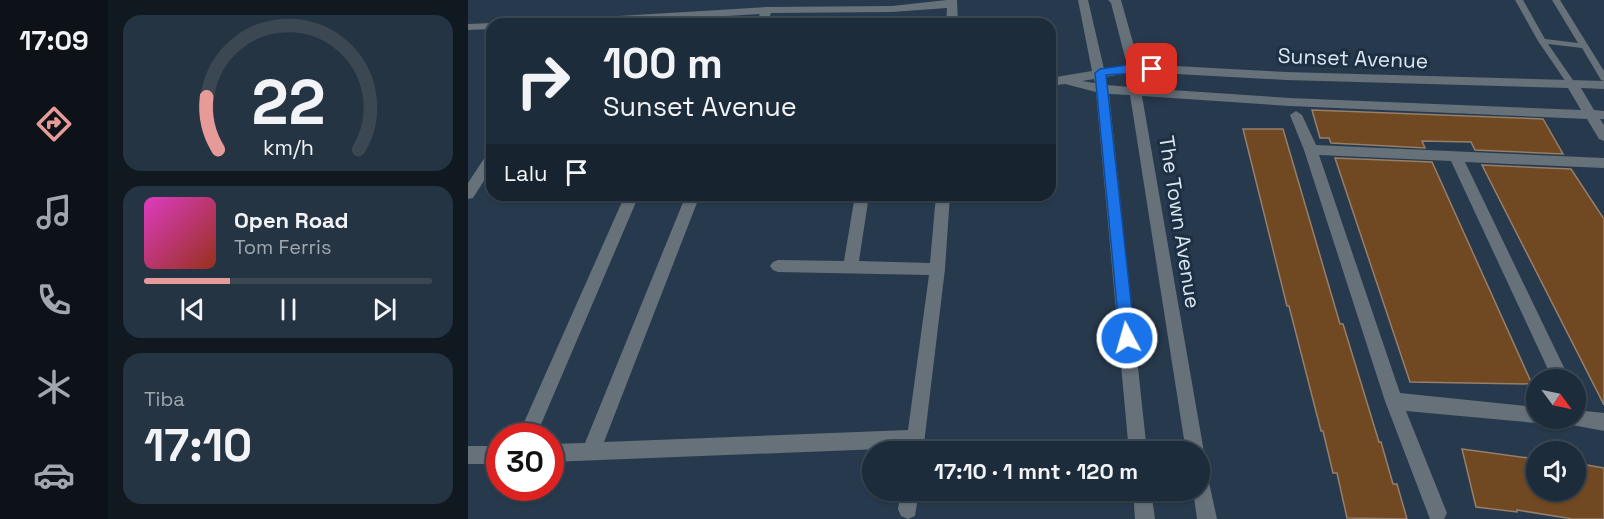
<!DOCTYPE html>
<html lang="id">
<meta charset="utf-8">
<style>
:root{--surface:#1d2c3a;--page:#253442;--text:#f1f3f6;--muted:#a0a7af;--line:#3b4854;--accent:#e69b98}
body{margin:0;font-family:"Space Grotesk",sans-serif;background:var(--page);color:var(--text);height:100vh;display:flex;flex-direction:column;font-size:22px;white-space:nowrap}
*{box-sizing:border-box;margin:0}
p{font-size:20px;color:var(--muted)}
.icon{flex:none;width:33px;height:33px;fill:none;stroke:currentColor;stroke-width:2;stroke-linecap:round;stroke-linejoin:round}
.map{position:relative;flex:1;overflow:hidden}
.sheet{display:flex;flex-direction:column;gap:15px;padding:15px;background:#101820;width:360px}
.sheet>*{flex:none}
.top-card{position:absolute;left:18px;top:18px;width:570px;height:183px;border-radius:18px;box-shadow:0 2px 4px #0004,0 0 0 2px var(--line);background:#1d2c3a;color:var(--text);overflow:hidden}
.needle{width:39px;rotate:123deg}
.controls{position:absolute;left:1058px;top:369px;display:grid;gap:12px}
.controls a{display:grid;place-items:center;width:60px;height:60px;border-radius:50%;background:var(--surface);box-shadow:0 2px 4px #0004,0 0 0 2px var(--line);font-size:30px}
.speed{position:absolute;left:18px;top:423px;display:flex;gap:12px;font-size:30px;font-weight:700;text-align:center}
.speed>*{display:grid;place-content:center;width:78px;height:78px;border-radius:50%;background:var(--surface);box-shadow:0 2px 4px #0004,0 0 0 2px var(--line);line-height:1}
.speed .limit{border:9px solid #d22;background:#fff;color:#111}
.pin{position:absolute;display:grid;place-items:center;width:51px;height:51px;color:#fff;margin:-26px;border-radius:12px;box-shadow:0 3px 9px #0006}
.me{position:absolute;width:66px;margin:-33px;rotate:354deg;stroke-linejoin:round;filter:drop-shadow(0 0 4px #0008)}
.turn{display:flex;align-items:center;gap:21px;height:126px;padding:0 18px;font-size:27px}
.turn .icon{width:78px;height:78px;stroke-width:2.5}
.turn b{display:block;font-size:42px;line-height:51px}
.then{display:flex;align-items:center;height:57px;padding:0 18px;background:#0003;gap:12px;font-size:22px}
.big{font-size:45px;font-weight:700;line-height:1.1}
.sheet .widget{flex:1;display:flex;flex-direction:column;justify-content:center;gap:9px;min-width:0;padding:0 21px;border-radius:18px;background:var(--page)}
.sheet .dial{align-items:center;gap:0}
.dial svg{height:156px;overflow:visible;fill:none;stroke:var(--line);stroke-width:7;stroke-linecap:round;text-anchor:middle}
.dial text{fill:var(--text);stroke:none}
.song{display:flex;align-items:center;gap:18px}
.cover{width:72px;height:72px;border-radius:9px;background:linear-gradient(135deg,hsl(310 70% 55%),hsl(10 70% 35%))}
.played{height:6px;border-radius:3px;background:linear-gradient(90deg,var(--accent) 30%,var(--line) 30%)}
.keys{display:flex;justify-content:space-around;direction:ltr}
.trip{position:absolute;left:394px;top:441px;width:348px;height:60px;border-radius:30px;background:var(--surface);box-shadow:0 2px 4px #0004,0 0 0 2px var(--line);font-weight:700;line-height:60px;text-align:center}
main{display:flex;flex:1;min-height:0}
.dock{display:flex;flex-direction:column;width:108px;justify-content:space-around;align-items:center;background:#0c1217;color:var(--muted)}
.dock .icon{width:42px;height:42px}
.dock .on{color:var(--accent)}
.dock b{font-size:27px;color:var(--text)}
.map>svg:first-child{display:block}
</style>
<main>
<nav class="dock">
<b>17:09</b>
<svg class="icon on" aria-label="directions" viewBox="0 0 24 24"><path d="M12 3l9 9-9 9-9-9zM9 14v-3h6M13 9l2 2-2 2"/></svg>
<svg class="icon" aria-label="music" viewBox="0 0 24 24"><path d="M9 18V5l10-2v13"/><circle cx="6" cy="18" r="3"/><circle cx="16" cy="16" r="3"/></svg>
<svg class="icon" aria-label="phone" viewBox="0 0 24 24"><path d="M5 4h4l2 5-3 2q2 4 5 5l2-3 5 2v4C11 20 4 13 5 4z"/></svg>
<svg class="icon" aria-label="climate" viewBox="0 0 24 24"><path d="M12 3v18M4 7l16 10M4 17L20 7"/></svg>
<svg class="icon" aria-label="car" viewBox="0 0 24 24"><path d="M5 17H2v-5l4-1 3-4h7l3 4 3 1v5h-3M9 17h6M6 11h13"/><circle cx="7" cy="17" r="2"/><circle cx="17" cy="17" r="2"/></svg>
</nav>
<section class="sheet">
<div class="widget dial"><svg viewBox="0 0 100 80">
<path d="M14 69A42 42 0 1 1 86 69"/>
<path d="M14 69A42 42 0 0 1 8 42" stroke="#e69b98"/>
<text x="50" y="56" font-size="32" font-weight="700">22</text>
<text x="50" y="72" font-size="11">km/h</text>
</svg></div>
<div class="widget">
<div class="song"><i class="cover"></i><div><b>Open Road</b><p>Tom Ferris</p></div></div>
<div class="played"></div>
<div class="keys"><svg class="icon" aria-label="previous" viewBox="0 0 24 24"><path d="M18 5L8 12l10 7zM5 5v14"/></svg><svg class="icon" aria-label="pause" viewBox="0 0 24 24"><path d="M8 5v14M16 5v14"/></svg><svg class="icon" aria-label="next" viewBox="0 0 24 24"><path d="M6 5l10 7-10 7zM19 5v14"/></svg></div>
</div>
<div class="widget"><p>Tiba</p><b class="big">17:10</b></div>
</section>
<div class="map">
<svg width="1136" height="519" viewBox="0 0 1136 519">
<rect width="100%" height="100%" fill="#273a4d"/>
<path fill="#704821" stroke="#967f6b" stroke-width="1.5" d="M844,110L1075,119L1095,154L1007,150L1003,142L954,141L957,148L863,143L861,138H852Z
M775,129H815L872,324H875L911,442H913L925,484H929L939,519L879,518L869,473H865L855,431H853L821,306H819Z
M867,158L964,162L1064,384L942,382Z
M1014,165L1103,169L1136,219V405Z
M994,449L1068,459V490H1107V463L1136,468V519H1105L1049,510V512L1008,507Z"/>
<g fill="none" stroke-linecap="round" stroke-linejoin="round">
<path fill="#67717a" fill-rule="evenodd" d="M1047,0H1055L1077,39L1110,43L1084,0H1092L1136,71V81L1133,80L1114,48L1080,44L1107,83L1103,86L1100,85L1070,41Z"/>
<path fill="#67717a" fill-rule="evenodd" d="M479,0H489L490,24H478L479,8L424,12L303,13L299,24H287L292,14L124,24H62L68,21L299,7L424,6Z
M610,0H620L636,69L659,65L643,3L640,0H653L671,64L818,72L1136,81V89L1113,88L1126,110L1136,111V119H1132L1136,125V141L1131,139L1119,119L822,106L674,96L736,452L732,459V452H718L662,95L641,94L679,452H661L628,92L597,84L582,86V78L624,71ZM672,72L818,80L1100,88L1113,110L822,98L673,88ZM660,73L661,87L639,85L637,77ZM626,79L627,83L614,81Z
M24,23L28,24H24V29L0,30V24Z
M828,111L834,115L848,145L1136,158V168L997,162L1102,380H1085L983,161L851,155L932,393L1068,407V418H1075L1068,423L938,411L979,513L976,519H962L917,401L836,150L822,115Z
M24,152V168L5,198L0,199V183L19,154Z
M157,195H171L68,436H50Z
M218,195H232L136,442L440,430L461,275L310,272L305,270L302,266L305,262L310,260L376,261L387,195H401L391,261L462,263L468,195H482L477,269L455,452H437V448L82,462V444L117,443Z
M1107,410L1136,413V431L1099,424L1096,418H1107Z
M0,446H32V464H0Z
M732,471L739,473L749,519H729L725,490H732Z
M433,490H451L447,516L440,519L433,516L430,509Z
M665,490H683L687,519H667Z"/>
</g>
<path fill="#1a73e8" stroke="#114b97" stroke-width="1.5" d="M666,64L684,65L689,69C685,73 648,74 638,75L667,338L664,343L659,345L654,343L652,338L627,73L632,69Z"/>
<g text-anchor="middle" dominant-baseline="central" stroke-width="6" stroke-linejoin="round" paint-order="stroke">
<g font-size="21" fill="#dbe7f3" stroke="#1d2f42">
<text transform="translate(885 58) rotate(2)">Sunset Avenue</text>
<text transform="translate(712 222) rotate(81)">The Town Avenue</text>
</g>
</g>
</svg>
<div class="controls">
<a><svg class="needle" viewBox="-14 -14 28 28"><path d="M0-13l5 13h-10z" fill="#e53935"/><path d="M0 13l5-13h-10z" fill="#a0a7af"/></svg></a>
<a><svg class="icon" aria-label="sound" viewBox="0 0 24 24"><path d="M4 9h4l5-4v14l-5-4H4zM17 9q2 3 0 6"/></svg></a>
</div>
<div class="speed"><div class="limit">30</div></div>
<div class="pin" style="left:684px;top:69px;background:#d93025"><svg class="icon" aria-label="arrive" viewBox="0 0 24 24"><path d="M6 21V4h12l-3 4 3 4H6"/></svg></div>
<svg class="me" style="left:659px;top:338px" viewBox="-20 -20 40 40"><circle r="17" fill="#1a73e8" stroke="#fff" stroke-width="3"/><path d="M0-11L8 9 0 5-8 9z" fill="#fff"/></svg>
<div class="trip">17:10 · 1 mnt · 120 m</div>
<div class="top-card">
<div class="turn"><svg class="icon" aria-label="right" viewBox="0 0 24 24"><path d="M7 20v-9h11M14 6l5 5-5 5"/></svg><div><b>100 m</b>Sunset Avenue</div></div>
<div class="then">Lalu<svg class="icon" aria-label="arrive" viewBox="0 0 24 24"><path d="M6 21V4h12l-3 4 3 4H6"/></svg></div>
</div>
</div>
</main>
